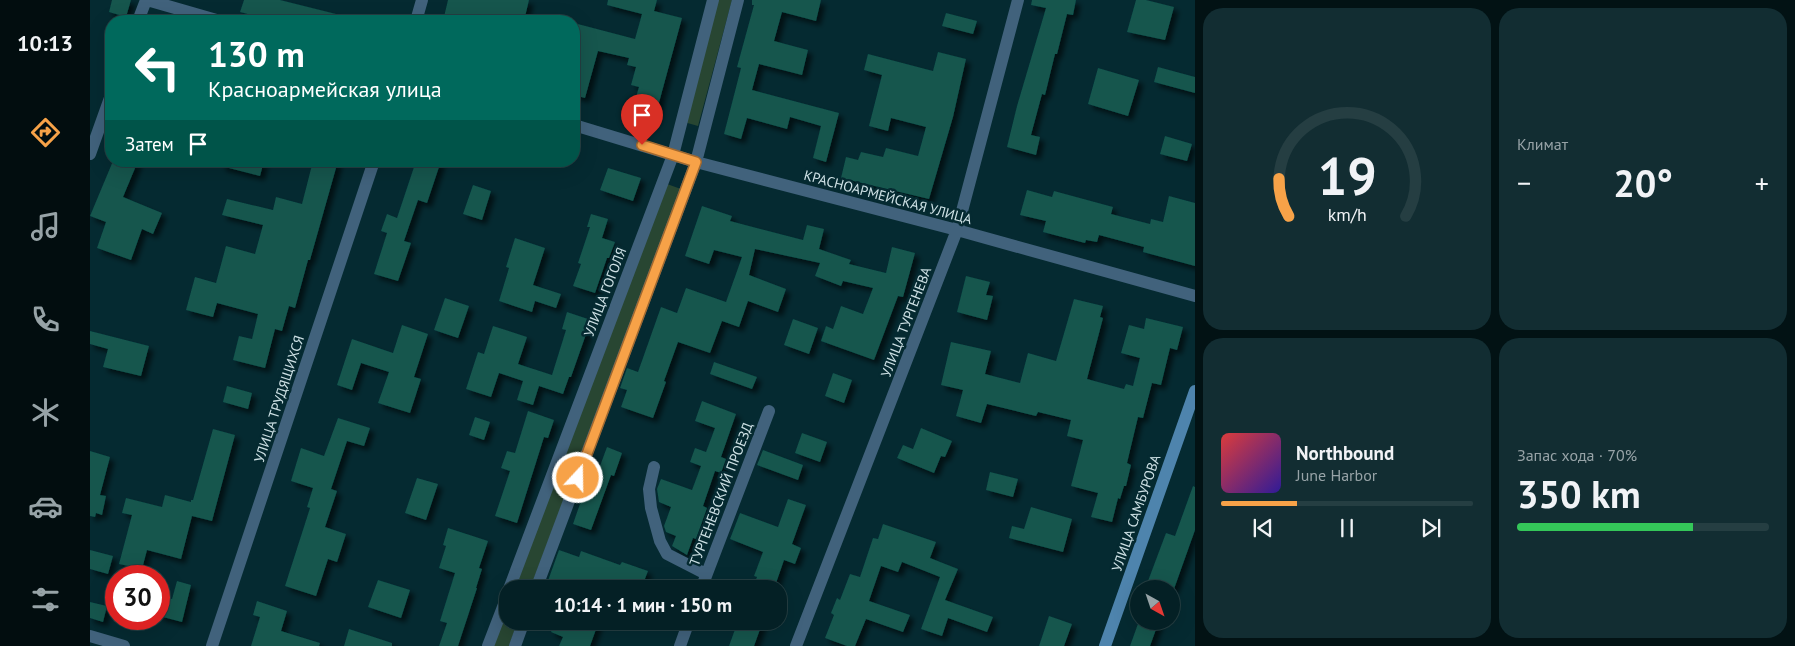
<!DOCTYPE html>
<html lang="ru">
<meta charset="utf-8">
<style>
:root{--surface:#042025;--page:#122d32;--text:#f1f3f6;--muted:#97a3a7;--line:#253e42;--accent:#f7a248}
body{margin:0;font-family:"PT Sans",sans-serif;background:var(--page);color:var(--text);height:100vh;display:flex;flex-direction:column;font-size:19px;white-space:nowrap}
*{box-sizing:border-box;margin:0}
p{font-size:16px;color:var(--muted)}
.icon{flex:none;width:28px;height:28px;fill:none;stroke:currentColor;stroke-width:2;stroke-linecap:round;stroke-linejoin:round}
.map{position:relative;flex:1;overflow:hidden}
.sheet{display:flex;flex-direction:column;gap:8px;padding:8px;background:#021214;width:600px}
.sheet>*{flex:none}
.banner{position:absolute;left:15px;top:15px;width:475px;height:152px;border-radius:20px;box-shadow:0 5px 20px #0002,0 0 0 1px var(--line);background:#00695c;color:#fff;overflow:hidden}
.needle{width:32px;rotate:140deg}
.fabs{position:absolute;left:1040px;top:580px;display:grid;gap:10px}
.fabs a{display:grid;place-items:center;width:50px;height:50px;border-radius:50%;background:var(--surface);box-shadow:0 5px 20px #0002,0 0 0 1px var(--line);font-size:25px}
.speed{position:absolute;left:15px;top:565px;display:flex;gap:10px;font-size:25px;font-weight:700;text-align:center}
.speed>*{display:grid;place-content:center;width:65px;height:65px;border-radius:50%;background:var(--surface);box-shadow:0 5px 20px #0002,0 0 0 1px var(--line);line-height:1}
.speed .limit{border:8px solid #d22;background:#fff;color:#111}
.pin{position:absolute;display:grid;place-items:center;width:42px;height:42px;color:#fff;margin:-51px -21px;border-radius:50% 50% 50% 0;rotate:-45deg;box-shadow:0 0 5px #0007}
.pin .icon{rotate:45deg}
.me{position:absolute;width:55px;margin:-28px;rotate:21deg;stroke-linejoin:round;filter:drop-shadow(0 0 4px #0008)}
.turn{display:flex;align-items:center;gap:18px;height:105px;padding:0 20px;font-size:22px}
.turn .icon{width:65px;height:65px;stroke-width:2.5}
.turn b{display:block;font-size:35px;line-height:42px}
.then{display:flex;align-items:center;height:48px;padding:0 20px;background:#0003;gap:10px;font-size:19px}
.big{font-size:38px;font-weight:700;line-height:1.1}
.sheet .card{flex:1;display:flex;flex-direction:column;justify-content:center;gap:8px;min-width:0;padding:0 18px;border-radius:20px;background:var(--page)}
.sheet .dial{align-items:center;gap:0}
.dial svg{height:130px;overflow:visible;fill:none;stroke:var(--line);stroke-width:7;stroke-linecap:round;text-anchor:middle}
.dial text{fill:var(--text);stroke:none}
.song{display:flex;align-items:center;gap:15px}
.cover{width:60px;height:60px;border-radius:8px;background:linear-gradient(135deg,hsl(0 70% 55%),hsl(250 70% 35%))}
.played{height:5px;border-radius:2px;background:linear-gradient(90deg,var(--accent) 30%,var(--line) 30%)}
.keys{display:flex;justify-content:space-around;direction:ltr}
.heat{display:flex;justify-content:space-between;align-items:center;font-size:28px;direction:ltr}
.charge{height:8px;border-radius:4px;background:linear-gradient(90deg,#34c759 70%,var(--line) 0)}
.sheet .tiles{flex:1;display:grid;gap:8px;grid-template-columns:repeat(2,1fr)}
.trip{position:absolute;left:409px;top:580px;width:288px;height:50px;border-radius:20px;background:var(--surface);box-shadow:0 5px 20px #0002,0 0 0 1px var(--line);font-weight:700;line-height:50px;text-align:center}
main{display:flex;flex:1;min-height:0}
.tabs{display:flex;flex-direction:column;width:90px;justify-content:space-around;align-items:center;background:#020d0f;color:var(--muted)}
.tabs .icon{width:35px;height:35px}
.tabs .selected{color:var(--accent)}
.tabs b{font-size:22px;color:var(--text)}
.map>svg:first-child{display:block}
</style>
<main>
<nav class="tabs">
<b>10:13</b>
<svg class="icon selected" aria-label="directions" viewBox="0 0 24 24"><path d="M12 3l9 9-9 9-9-9zM9 14v-3h6M13 9l2 2-2 2"/></svg>
<svg class="icon" aria-label="music" viewBox="0 0 24 24"><path d="M9 18V5l10-2v13"/><circle cx="6" cy="18" r="3"/><circle cx="16" cy="16" r="3"/></svg>
<svg class="icon" aria-label="phone" viewBox="0 0 24 24"><path d="M5 4h4l2 5-3 2q2 4 5 5l2-3 5 2v4C11 20 4 13 5 4z"/></svg>
<svg class="icon" aria-label="climate" viewBox="0 0 24 24"><path d="M12 3v18M4 7l16 10M4 17L20 7"/></svg>
<svg class="icon" aria-label="car" viewBox="0 0 24 24"><path d="M5 17H2v-5l4-1 3-4h7l3 4 3 1v5h-3M9 17h6M6 11h13"/><circle cx="7" cy="17" r="2"/><circle cx="17" cy="17" r="2"/></svg>
<svg class="icon" aria-label="filters" viewBox="0 0 24 24"><path d="M4 7h16M4 17h16"/><circle cx="9" cy="7" r="2"/><circle cx="15" cy="17" r="2"/></svg>
</nav>
<div class="map">
<svg width="1105" height="646" viewBox="0 0 1105 646">
<defs>
<filter id="shadow"><feDropShadow dx="4.5" dy="4.5" stdDeviation="2.5" flood-color="#0009"/></filter>
</defs>
<rect width="100%" height="100%" fill="#052a31"/>
<path fill="#284632" d="M627,0H642L608,126L594,122Z
M577,184L591,189L440,589H424Z
M417,605L418,621H428L419,646H402Z"/>
<path fill="#13564e" filter="url(#shadow)" d="M22,0H41L36,17L19,12Z
M154,0H190L254,16L253,21H184L150,12Z
M358,0H439L434,21H353Z
M518,0H567L564,11L592,18L564,121L541,114L549,87L541,85L546,67L537,65L539,58L508,51L495,98L484,95V23L545,39L552,14L517,5Z
M662,0H731L726,21L692,12L684,41L718,50L712,75L669,64L662,90L749,113L736,162L723,158L731,126L700,117L697,129L657,118L651,139L634,134L651,68L647,67L664,5H662Z
M942,0H986L983,15L977,14L967,54H965L955,95L952,94L941,135L950,137L946,155L917,147L927,106L956,8L941,5Z
M1046,0H1056L1084,7L1075,40L1037,32Z
M856,13L887,21L883,34L852,26Z
M848,52L876,59L863,117L839,199L751,178L756,157L768,160L771,152L793,157L796,148L828,156L836,127L801,118L798,131L779,126L792,75L774,70L778,54L843,71Z
M1068,67L1105,77V93L1064,82Z
M1008,68L1049,80L1038,116L998,104Z
M1075,136L1102,144L1097,161L1070,154Z
M23,161H48L33,197L72,213L63,234L52,229L41,260L7,248L16,222L0,216Z
M132,161H174L170,176L131,166Z
M223,161H248L220,260H218L205,308L199,306L192,331L185,329L175,368L143,360L149,336L162,339L168,314L127,303L123,317L96,310L105,277L126,283L136,246L165,254L173,225L132,215L137,199L183,210L186,197L212,204Z
M326,161H351L337,203L328,200L314,241L321,243L308,281L284,274L297,233L291,231L297,214L307,218Z
M518,168L551,178L543,201L510,190Z
M383,185L401,191L392,220L373,214Z
M937,190L962,197L964,191L1023,207L1021,214L1060,224L1061,219L1073,222L1079,196L1105,203V266L1053,252L1054,247L1009,235L1007,242L996,240L995,243L953,232L956,221L930,215Z
M612,206L642,216L640,221L713,240L717,225L734,229L729,249L761,260L759,264L796,273L802,247L825,253L813,297L808,296L784,360L731,341L736,326L743,329L751,306L773,314L783,288L753,281L751,286L725,276L730,263L665,249L659,275L696,289L688,312L658,301L649,327L632,321L620,353L588,342L574,381L576,382L563,418L531,407L537,390L530,388L537,368L548,372L571,307L587,313L596,288L636,302L652,257L624,250L619,264L595,256Z
M501,214L518,219L512,238L525,242L519,258H517L505,293L483,286L491,264L488,263L500,227H497Z
M425,238L455,248L443,285L471,294L466,308L445,301L442,312L409,301L419,268L416,267Z
M876,276L900,282L896,295L903,296L897,320L867,312Z
M355,298L379,306L368,338L344,330Z
M984,299L1013,306L1010,317L1013,318L997,379L1034,389L1036,384L1043,386L1050,358L1031,353L1039,325L1054,329L1056,318L1093,327L1087,350L1080,348L1071,385L1062,383L1053,418L1048,417L1037,463L1041,465L1036,486H1034L1030,499L1028,498L1022,522L1001,517L1008,493L981,486L993,440L977,436L981,420L948,412L946,416L897,404L891,423L866,416L873,390L851,385L861,342L901,351L895,374L930,383L938,353L966,361Z
M477,312L501,320L481,377H479L473,394L449,386L443,405L427,400L433,381L409,373L401,397L376,389L388,352L394,354L403,326L437,337L428,364L462,375L476,330L472,329Z
M703,319L728,328L719,354L694,345Z
M312,325L338,334L324,377L331,379L320,413L288,403L299,372L271,363L262,390L247,385L262,339L303,353Z
M0,331L59,346L51,376L13,367L18,349L0,344Z
M624,362L667,377L662,389L620,374Z
M743,373L762,380L754,403L735,396Z
M137,386L162,393L158,409L133,402Z
M612,401L646,414L631,457L636,459L631,473L625,471L613,506L617,508L606,539L603,538L597,555L582,546L586,536L576,532L574,526L581,507L569,502L567,489L571,479L602,490L611,466L600,462L605,448L616,452L625,428L605,421Z
M438,411L464,420L458,438L454,437L427,523L405,516L420,471L411,468L417,451L425,453Z
M385,417L400,422L394,440L379,435Z
M248,418L280,428L274,446L257,441L241,489L247,491L235,527L256,534L247,562L238,559L226,596L195,586L220,508L217,507L223,488L201,481L211,448L234,456Z
M831,428L862,441L855,457L851,456L844,473L807,458L813,445L823,449Z
M123,429L145,435L122,521L102,516L91,559L57,550L52,569L29,564L42,515L32,513L36,498L72,507L75,495L101,502V500H103Z
M712,433L737,442L730,462L705,453Z
M517,447L532,453L524,476L521,475L501,530L483,524L501,472L507,474Z
M673,450L713,465L708,480L667,465Z
M0,451L20,457L10,495L16,496L12,515L6,513L5,517L0,516Z
M900,472L928,479L923,497L896,490Z
M327,478L348,484L336,520L315,513Z
M1103,486L1105,487V530L1084,589H1055L1076,533L1085,536Z
M698,499L716,505L702,544L711,548L705,564L694,560L684,589H662L667,577L664,576L673,552L640,539L650,513L688,527Z
M941,507L982,519L973,552L919,538L922,526L934,529Z
M793,524L846,542L840,558L868,569L855,600L903,617L897,632L858,618L852,636L831,629L850,577L812,562L808,572L791,566L779,601L820,615L813,632L776,619L765,646H757L735,638L744,615L741,613L747,598L750,600L760,574L770,577L783,538L788,539Z
M358,528L398,541L389,568L392,569L386,588H387L368,646H349L357,623L350,621L365,573L349,568L356,546L353,545Z
M0,550L23,556L18,574L0,569Z
M469,550L489,557L491,551L530,565L532,562L558,571L551,589H455Z
M288,580L320,590L311,618L278,607Z
M87,581L101,585L92,622L69,616V596L82,599Z
M167,601L197,611L191,631L230,643L229,646H161L170,617L163,615Z
M0,602L17,606L13,622L0,618Z
M959,616L982,624L974,646H949Z
M465,621H509L500,646H469L473,637L461,632Z
M648,621H673L664,646H639Z
M1049,621H1069L1060,646H1040Z
M259,629L302,643V646H254Z"/>
<g fill="none" stroke-linecap="round" stroke-linejoin="round">
<path stroke="#41627c" stroke-width="12" d="M57,0L130,21
M48,21L56,0
M326,21L332,0
M484,125L606,162L867,230L1105,296
M0,154L21,95
M564,467L559,489L561,508L570,541L577,554L616,574
M419,589L583,155L623,0
M446,589L606,162L648,0
M611,589L679,411
M0,636L34,646
M122,646L284,161
M398,646L418,594
M425,646L434,621
M590,646L599,621
M706,646L867,230L928,0"/>
<path stroke="#4e84ad" stroke-width="12" d="M1015,646L1105,391"/>
</g>
<g fill="none" stroke-linecap="round" stroke-linejoin="round">
<defs>
<path id="route" d="M488,478L606,162L552,145"/>
</defs>
<use href="#route" stroke="#a1692f" stroke-width="12"/>
<use href="#route" stroke="#f7a248" stroke-width="9"/>
</g>
<g text-anchor="middle" dominant-baseline="central" stroke-width="5" stroke-linejoin="round" paint-order="stroke">
<g font-size="14" fill="#cee1e5" stroke="#052a31">
<text transform="translate(798 197) rotate(15)">КРАСНОАРМЕЙСКАЯ УЛИЦА</text>
<text transform="translate(515 292) rotate(-69)">УЛИЦА ГОГОЛЯ</text>
<text transform="translate(816 322) rotate(-69)">УЛИЦА ТУРГЕНЕВА</text>
<text transform="translate(189 399) rotate(-72)">УЛИЦА ТРУДЯЩИХСЯ</text>
<text transform="translate(631 494) rotate(-69)">ТУРГЕНЕВСКИЙ ПРОЕЗД</text>
<text transform="translate(1046 513) rotate(-71)">УЛИЦА САМБУРОВА</text>
</g>
</g>
</svg>
<div class="fabs">
<a><svg class="needle" viewBox="-14 -14 28 28"><path d="M0-13l5 13h-10z" fill="#e53935"/><path d="M0 13l5-13h-10z" fill="#97a3a7"/></svg></a>
</div>
<div class="speed"><div class="limit">30</div></div>
<div class="pin" style="left:552px;top:145px;background:#d93025"><svg class="icon" aria-label="arrive" viewBox="0 0 24 24"><path d="M6 21V4h12l-3 4 3 4H6"/></svg></div>
<svg class="me" style="left:488px;top:478px" viewBox="-20 -20 40 40"><circle r="17" fill="#f7a248" stroke="#fff" stroke-width="3"/><path d="M0-11L8 9 0 5-8 9z" fill="#fff"/></svg>
<div class="trip">10:14 · 1 мин · 150 m</div>
<div class="banner">
<div class="turn"><svg class="icon" aria-label="left" viewBox="0 0 24 24"><path d="M17 20v-9H6M10 6l-5 5 5 5"/></svg><div><b>130 m</b>Красноармейская улица</div></div>
<div class="then">Затем<svg class="icon" aria-label="arrive" viewBox="0 0 24 24"><path d="M6 21V4h12l-3 4 3 4H6"/></svg></div>
</div>
</div>
<section class="sheet">
<div class="tiles">
<div class="card dial"><svg viewBox="0 0 100 80">
<path d="M14 69A42 42 0 1 1 86 69"/>
<path d="M14 69A42 42 0 0 1 8 46" stroke="#f7a248"/>
<text x="50" y="56" font-size="32" font-weight="700">19</text>
<text x="50" y="72" font-size="11">km/h</text>
</svg></div>
<div class="card"><p>Климат</p>
<div class="heat"><a>−</a><b class="big">20°</b><a>+</a></div>
</div>
<div class="card">
<div class="song"><i class="cover"></i><div><b>Northbound</b><p>June Harbor</p></div></div>
<div class="played"></div>
<div class="keys"><svg class="icon" aria-label="previous" viewBox="0 0 24 24"><path d="M18 5L8 12l10 7zM5 5v14"/></svg><svg class="icon" aria-label="pause" viewBox="0 0 24 24"><path d="M8 5v14M16 5v14"/></svg><svg class="icon" aria-label="next" viewBox="0 0 24 24"><path d="M6 5l10 7-10 7zM19 5v14"/></svg></div>
</div>
<div class="card"><p>Запас хода · 70%</p><b class="big">350 km</b><div class="charge"></div></div>
</div>
</section>
</main>
